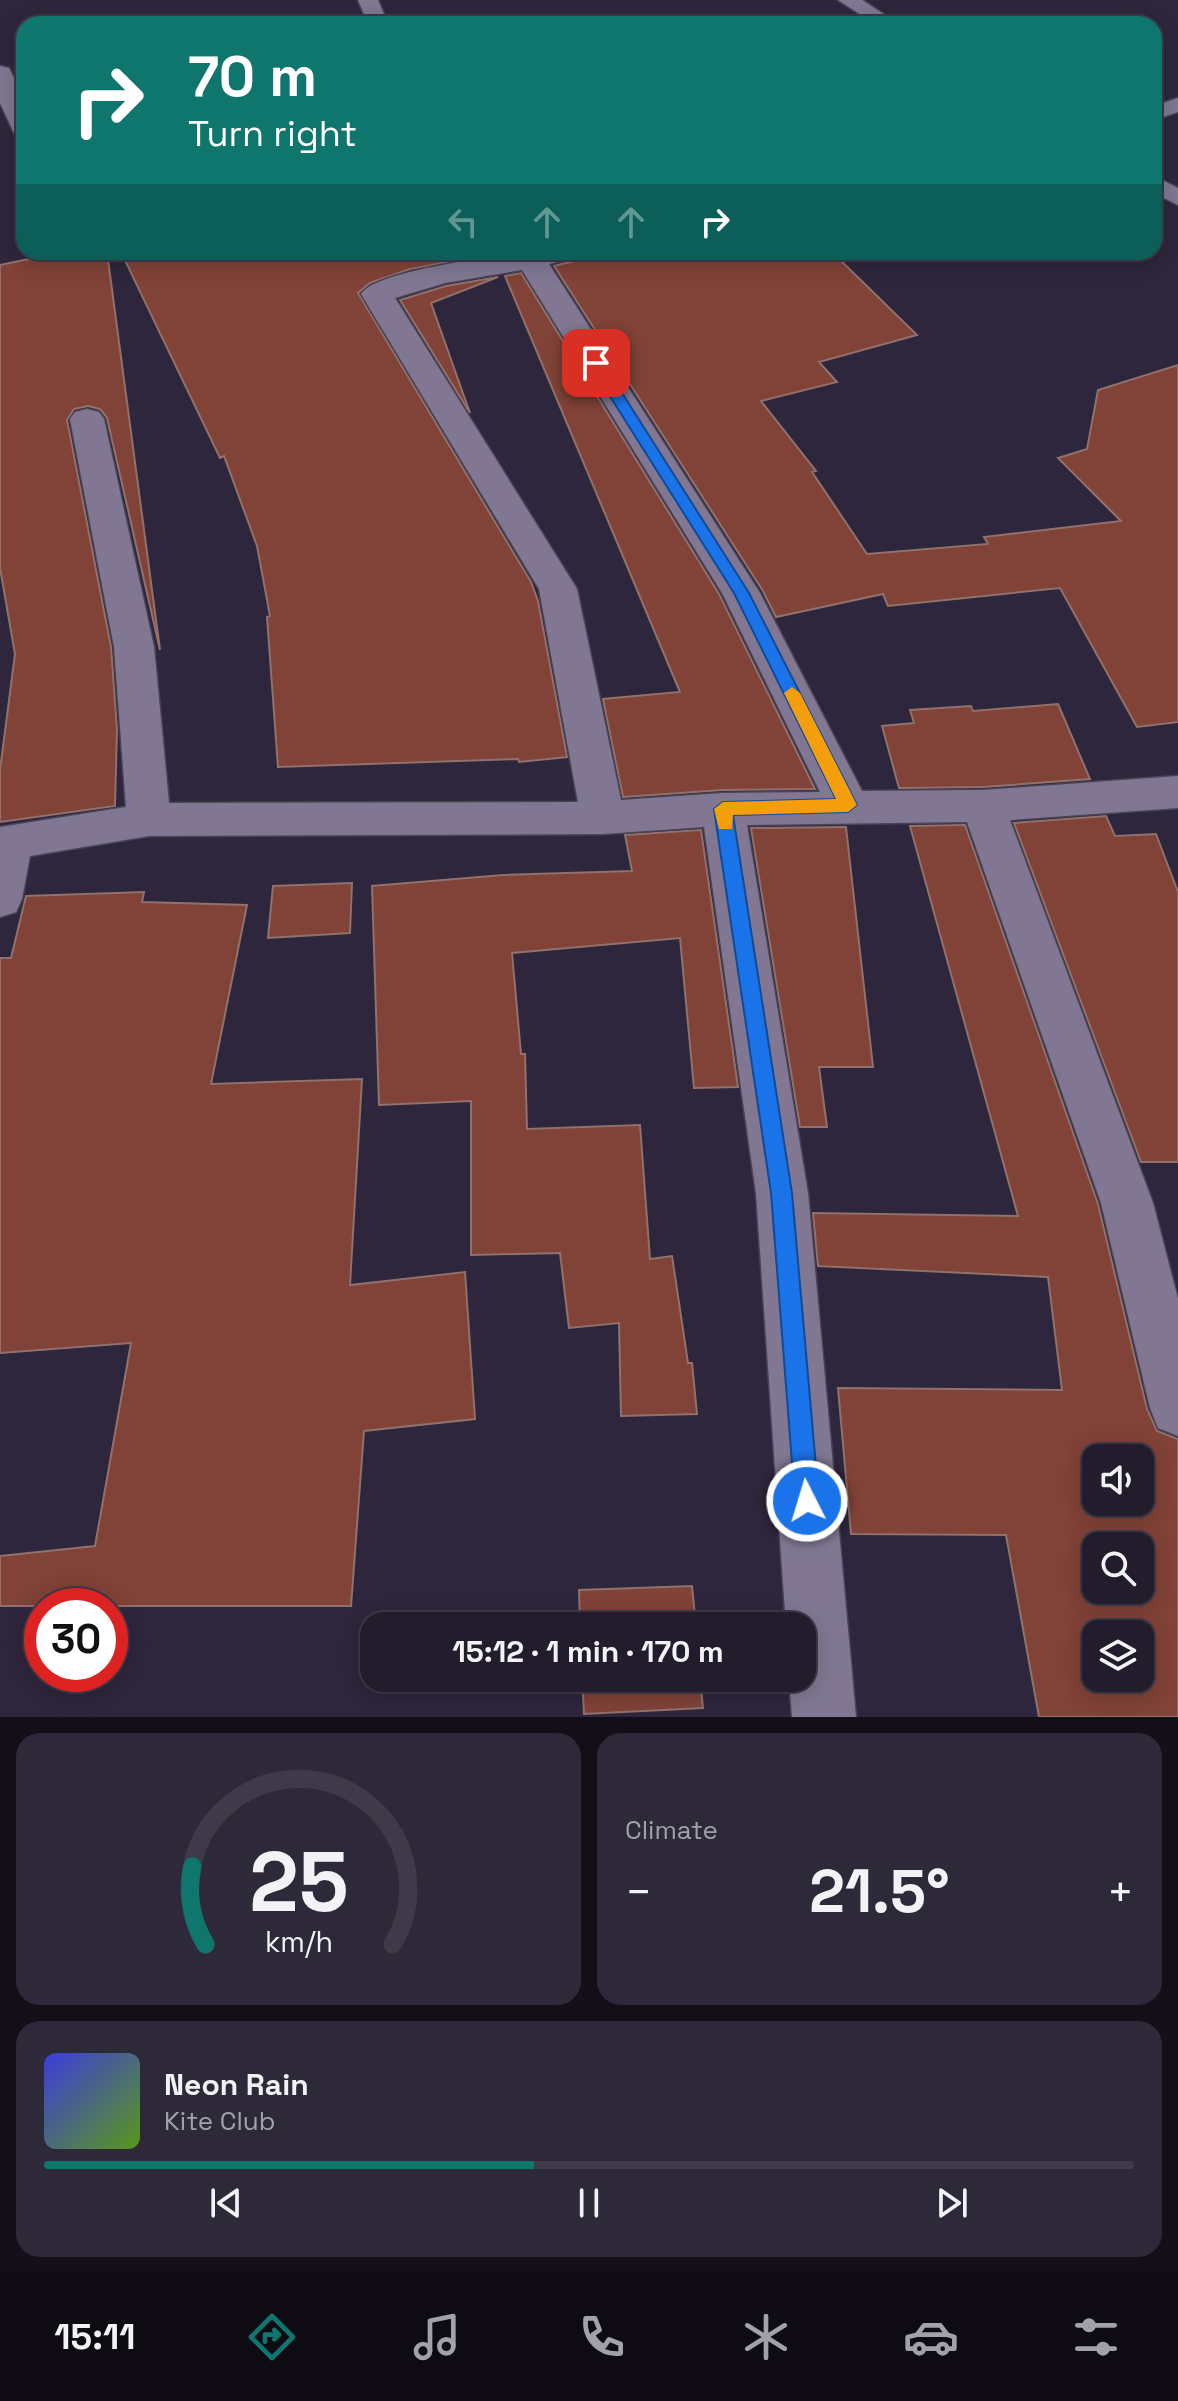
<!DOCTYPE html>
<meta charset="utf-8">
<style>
:root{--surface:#221c2d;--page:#2e2939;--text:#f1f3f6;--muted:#a2a1aa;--line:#3f3a49;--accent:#0f766e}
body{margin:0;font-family:"Space Grotesk",sans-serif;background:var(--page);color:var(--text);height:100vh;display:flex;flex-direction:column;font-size:30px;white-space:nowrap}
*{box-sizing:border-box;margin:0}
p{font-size:26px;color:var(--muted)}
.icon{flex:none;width:44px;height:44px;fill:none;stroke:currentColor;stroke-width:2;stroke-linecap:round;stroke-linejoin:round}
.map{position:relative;height:1717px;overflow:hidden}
.details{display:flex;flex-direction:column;gap:16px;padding:16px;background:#130f19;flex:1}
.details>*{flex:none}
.hud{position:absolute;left:16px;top:16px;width:1146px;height:244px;border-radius:24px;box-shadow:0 4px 20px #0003,0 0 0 2px var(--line);background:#0f766e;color:#fff;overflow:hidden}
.fabs{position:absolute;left:1082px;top:1444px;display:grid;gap:16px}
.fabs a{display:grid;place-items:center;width:72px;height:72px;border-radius:16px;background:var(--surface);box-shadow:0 4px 20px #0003,0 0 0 2px var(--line);font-size:40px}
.speed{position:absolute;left:24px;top:1588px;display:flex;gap:16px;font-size:40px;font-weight:700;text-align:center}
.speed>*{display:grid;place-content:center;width:104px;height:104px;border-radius:50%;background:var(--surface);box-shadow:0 4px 20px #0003,0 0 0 2px var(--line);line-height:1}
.speed .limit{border:12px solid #d22;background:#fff;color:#111}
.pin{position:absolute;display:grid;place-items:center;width:68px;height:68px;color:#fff;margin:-34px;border-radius:16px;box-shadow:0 4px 12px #0006}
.me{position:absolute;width:88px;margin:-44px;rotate:355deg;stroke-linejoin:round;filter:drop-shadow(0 0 6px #0008)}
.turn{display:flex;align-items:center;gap:28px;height:168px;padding:0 40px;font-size:36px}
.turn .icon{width:104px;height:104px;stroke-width:2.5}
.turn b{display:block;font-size:56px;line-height:68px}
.lanes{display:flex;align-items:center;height:76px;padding:0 40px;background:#0003;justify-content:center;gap:40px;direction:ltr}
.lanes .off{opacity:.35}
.big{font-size:60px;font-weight:800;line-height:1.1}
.details .tile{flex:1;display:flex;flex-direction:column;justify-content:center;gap:12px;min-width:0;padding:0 28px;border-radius:24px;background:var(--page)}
.details .dial{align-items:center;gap:0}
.dial svg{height:208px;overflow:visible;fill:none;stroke:var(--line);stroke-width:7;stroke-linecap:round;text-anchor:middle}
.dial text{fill:var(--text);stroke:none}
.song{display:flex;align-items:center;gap:24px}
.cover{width:96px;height:96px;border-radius:12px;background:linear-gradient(135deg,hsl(240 70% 55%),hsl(90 70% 35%))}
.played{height:8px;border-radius:4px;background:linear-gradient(90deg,var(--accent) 45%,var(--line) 45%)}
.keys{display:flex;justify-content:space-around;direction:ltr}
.heat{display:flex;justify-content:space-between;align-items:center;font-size:44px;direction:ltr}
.details .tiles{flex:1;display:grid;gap:16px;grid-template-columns:1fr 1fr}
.tile:last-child{grid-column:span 2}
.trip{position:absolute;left:360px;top:1612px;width:456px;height:80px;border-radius:24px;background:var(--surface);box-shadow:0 4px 20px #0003,0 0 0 2px var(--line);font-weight:800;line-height:80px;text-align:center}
.menu{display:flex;height:128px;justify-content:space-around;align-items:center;background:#0e0b12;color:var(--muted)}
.menu .icon{width:56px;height:56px}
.menu .current{color:var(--accent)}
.menu b{font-size:36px;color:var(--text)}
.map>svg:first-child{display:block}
</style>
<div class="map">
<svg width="1178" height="1717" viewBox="0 0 1178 1717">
<rect width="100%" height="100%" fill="#2e263c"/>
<path fill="#814237" stroke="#90716b" stroke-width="2" fill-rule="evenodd" d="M62,252H107L160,650L107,418L100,409L88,406L74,409L67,420L111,647L117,730L115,806L0,822V770L15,654L0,568V265Z
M121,252H503L410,269L370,283L358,293L531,582L538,601L567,757L519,762L518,759L278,767L267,617L270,616L257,546L224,456L220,458Z
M580,252H792L798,260L832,252L917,335L819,362L837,382L761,401L816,471L812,472L867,554L988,544L984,537L1121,521L1058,458L1087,449L1098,390L1178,365V722L1137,727L1060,588L888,606L883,594L776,617L763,591L554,266L574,261Z
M521,273L719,594L815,789L723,790L623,797L603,699L680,692L505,276Z
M498,277L431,303L470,413L400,300L446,286Z
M1058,704L1090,779L983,787L899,788L882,726L914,723L910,710L971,706L973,711Z
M1106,816L1115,836L1156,834L1178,892V1162H1141L1014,823Z
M965,825L1098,1204L1147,1409L1157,1431L1178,1439V1717H1039L1006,1535L851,1534L838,1388L1062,1390L1048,1277L818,1266L813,1213L1018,1216L910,826ZM1096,1458H1140V1502H1096ZM1096,1546H1140V1590H1096ZM1096,1634H1140V1678H1096Z
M846,827L873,1067H819L827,1127H800L751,828Z
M701,830L738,1087L694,1088L680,938L512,953L521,1054H525L527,1129L640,1125L650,1259L672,1256L688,1363H692L697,1414L621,1416L619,1323L569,1328L560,1253L471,1255V1101L379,1105L372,886L503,875L632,871L625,835Z
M352,883L350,933L268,938L273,886Z
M144,892L142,902L247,905L211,1084L362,1079L350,1285L465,1272L475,1419L364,1431L351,1606H0V1556L95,1546L131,1343L0,1353V958H11L26,896Z
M692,1586L696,1626H580L579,1590Z
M582,1678H700L703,1708L584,1714Z"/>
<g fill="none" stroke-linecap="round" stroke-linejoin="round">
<defs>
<path id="service" d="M358,0H378L388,24H368Z
M838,0H862L899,24H875Z
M1178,98V112L1154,120V106Z
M1154,176L1178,188V205L1154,193Z"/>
<path id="minor" d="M0,66L9,68L24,98V135L14,133L0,103Z
M521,252H577L573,258L549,264L760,593L862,791L983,790L1178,776V808L1010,820L1153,1203L1178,1299V1436L1158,1428L1150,1408L1101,1203L967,822L747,825L808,1193L856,1717H792L789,1678H802V1626H786L756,1193L704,827L603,834L149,836L30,856L22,899L16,912L0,917V827L126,807L114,647L70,419L75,412L87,409L99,412L104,419L154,647L169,803L578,802L539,589L361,294C378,270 490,258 521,252ZM522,270L722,593L820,792L723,793L621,800L577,589L395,298L445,283Z"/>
</defs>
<use href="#service" stroke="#4b4356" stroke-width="3"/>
<use href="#minor" stroke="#4b4356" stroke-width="3"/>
<use href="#service" fill="#817792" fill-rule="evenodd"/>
<use href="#minor" fill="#817792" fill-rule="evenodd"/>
</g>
<path fill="#1a73e8" stroke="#114b97" stroke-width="2" d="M591,360L603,363L749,593L857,805L848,812L733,815L792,1193L819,1501L815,1510L807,1513L798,1510L795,1501L771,1193L714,809L723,802L836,799L734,593L589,363Z"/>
<path fill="#f59e0b" d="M792,687L800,693L857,805L848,812L733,815L732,829H719L714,809L723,802L836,799L784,693Z"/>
</svg>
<div class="fabs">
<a><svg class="icon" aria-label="sound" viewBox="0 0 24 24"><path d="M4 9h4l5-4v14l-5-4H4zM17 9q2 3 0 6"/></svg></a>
<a><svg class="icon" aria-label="search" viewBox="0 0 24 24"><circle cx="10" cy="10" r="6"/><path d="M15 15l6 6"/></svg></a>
<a><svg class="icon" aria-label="layers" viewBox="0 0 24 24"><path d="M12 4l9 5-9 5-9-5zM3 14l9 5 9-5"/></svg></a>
</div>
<div class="speed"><div class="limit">30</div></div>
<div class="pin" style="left:596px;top:363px;background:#d93025"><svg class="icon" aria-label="arrive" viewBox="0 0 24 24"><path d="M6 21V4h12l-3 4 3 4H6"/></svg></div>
<svg class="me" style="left:807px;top:1501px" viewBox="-20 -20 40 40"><circle r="17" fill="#1a73e8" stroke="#fff" stroke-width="3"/><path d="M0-11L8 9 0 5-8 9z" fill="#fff"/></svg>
<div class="trip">15:12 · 1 min · 170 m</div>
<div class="hud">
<div class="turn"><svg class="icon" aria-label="right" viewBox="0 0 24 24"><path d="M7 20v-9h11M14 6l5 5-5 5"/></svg><div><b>70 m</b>Turn right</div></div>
<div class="lanes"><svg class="icon off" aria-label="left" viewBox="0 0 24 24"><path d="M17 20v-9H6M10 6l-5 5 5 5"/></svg><svg class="icon off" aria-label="ahead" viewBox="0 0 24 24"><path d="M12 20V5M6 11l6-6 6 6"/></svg><svg class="icon off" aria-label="ahead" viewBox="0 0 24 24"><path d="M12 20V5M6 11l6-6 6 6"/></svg><svg class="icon" aria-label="right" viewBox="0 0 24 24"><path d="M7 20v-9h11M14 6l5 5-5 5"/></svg></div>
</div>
</div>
<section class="details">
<div class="tiles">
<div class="tile dial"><svg viewBox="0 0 100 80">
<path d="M14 69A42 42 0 1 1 86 69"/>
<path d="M14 69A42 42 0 0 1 9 39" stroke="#0f766e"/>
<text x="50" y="56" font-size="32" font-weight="700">25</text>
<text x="50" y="72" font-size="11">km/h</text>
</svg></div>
<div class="tile"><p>Climate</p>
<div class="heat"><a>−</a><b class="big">21.5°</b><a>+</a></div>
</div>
<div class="tile">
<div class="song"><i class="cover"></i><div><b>Neon Rain</b><p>Kite Club</p></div></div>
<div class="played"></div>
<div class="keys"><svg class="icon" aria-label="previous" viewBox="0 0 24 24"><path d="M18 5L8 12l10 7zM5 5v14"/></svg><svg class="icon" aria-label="pause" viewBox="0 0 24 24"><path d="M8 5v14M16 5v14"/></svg><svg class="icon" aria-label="next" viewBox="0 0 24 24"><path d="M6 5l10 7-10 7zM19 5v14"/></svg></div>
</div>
</div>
</section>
<nav class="menu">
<b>15:11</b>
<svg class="icon current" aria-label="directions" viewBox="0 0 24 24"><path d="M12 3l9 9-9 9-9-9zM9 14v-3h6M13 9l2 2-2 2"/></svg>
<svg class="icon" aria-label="music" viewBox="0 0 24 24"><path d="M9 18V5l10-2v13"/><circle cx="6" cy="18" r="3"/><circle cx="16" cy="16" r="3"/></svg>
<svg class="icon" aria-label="phone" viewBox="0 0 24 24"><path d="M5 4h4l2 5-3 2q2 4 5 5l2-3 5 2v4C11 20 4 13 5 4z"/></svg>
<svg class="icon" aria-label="climate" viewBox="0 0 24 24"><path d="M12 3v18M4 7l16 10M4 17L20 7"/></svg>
<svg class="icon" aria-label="car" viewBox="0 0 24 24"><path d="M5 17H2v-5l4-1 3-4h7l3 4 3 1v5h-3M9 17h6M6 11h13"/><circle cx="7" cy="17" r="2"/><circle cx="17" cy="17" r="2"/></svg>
<svg class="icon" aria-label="filters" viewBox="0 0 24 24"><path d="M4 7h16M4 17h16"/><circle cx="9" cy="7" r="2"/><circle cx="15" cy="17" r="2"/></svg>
</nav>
